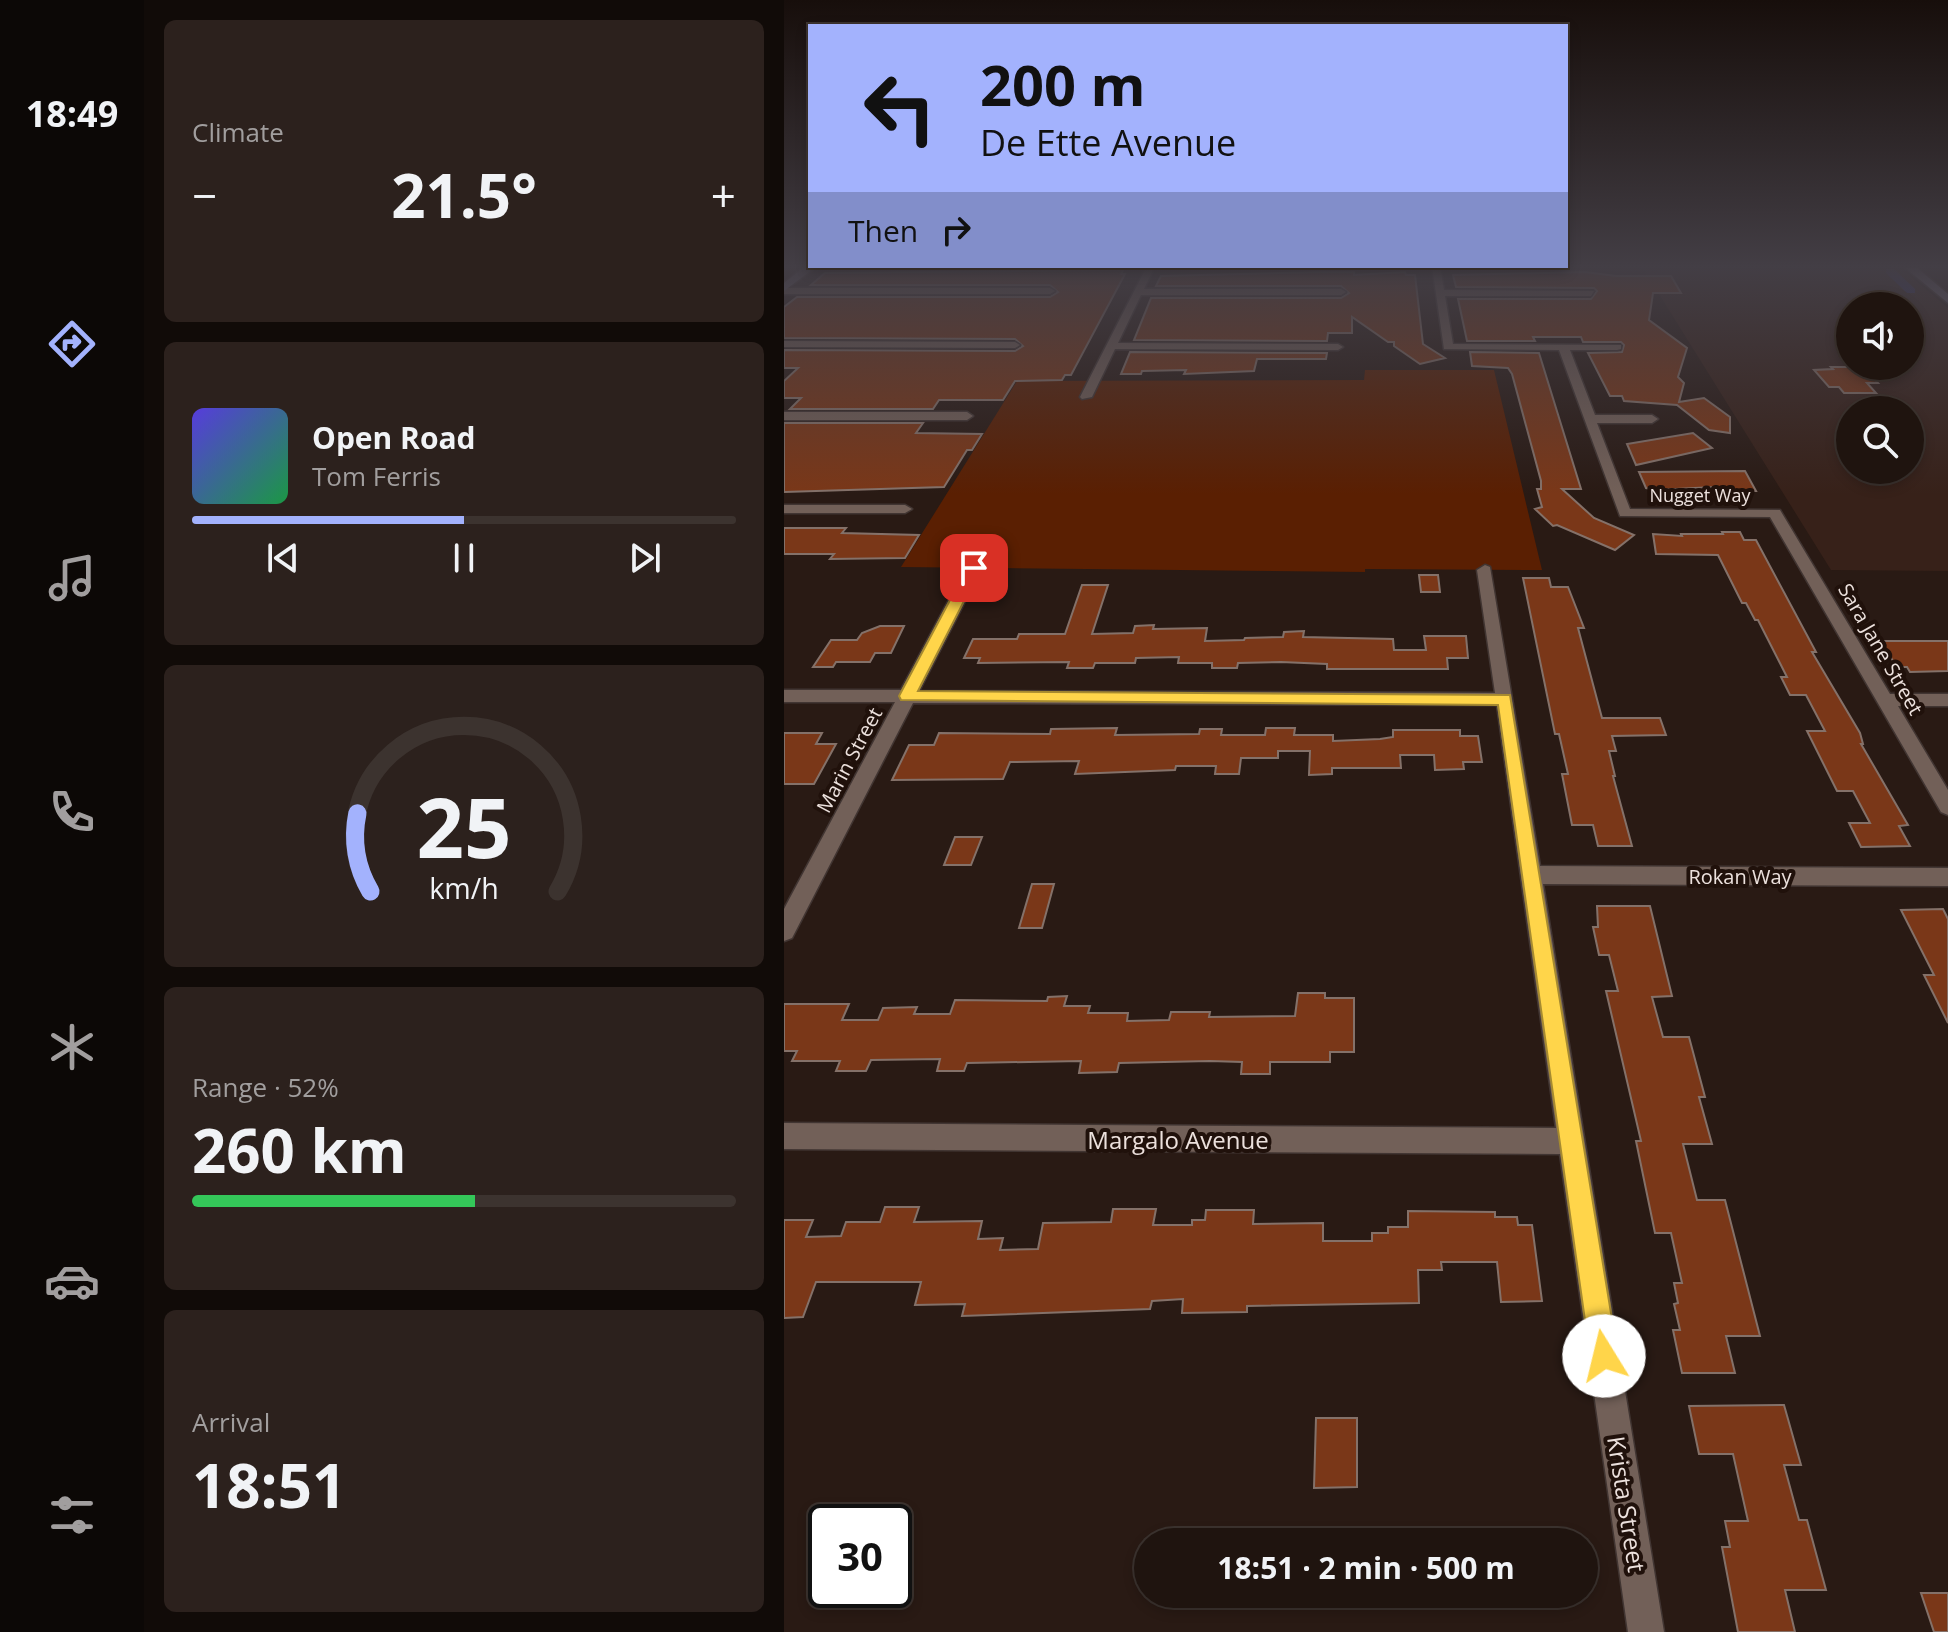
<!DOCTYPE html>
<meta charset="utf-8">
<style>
:root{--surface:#1f140f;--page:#2c211d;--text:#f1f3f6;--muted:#a19e9e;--line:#3c332f;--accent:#a3b2fd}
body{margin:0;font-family:"Open Sans",sans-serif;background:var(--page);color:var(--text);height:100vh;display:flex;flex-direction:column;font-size:30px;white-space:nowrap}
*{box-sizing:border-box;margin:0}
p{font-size:26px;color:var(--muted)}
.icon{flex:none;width:44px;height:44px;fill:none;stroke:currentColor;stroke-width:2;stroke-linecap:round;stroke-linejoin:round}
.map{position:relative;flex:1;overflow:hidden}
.sheet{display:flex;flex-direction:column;gap:20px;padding:20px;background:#110b08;width:640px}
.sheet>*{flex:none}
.guide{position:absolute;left:24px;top:24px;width:760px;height:244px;border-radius:0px;box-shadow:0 4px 12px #0003,0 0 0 2px var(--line);background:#a3b2fd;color:#111;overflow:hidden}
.buttons{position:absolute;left:1052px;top:292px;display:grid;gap:16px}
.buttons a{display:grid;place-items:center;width:88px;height:88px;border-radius:50%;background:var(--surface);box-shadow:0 4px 12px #0003,0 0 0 2px var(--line);font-size:40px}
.speed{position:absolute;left:24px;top:1504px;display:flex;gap:16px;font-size:40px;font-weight:700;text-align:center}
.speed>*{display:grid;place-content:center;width:104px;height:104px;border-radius:50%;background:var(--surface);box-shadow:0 4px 12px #0003,0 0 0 2px var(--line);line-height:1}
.speed .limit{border:4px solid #111;border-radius:12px;background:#fff;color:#111}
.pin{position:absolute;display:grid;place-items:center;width:68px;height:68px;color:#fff;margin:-34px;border-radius:16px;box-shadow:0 4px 12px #0006}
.me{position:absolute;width:88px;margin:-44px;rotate:351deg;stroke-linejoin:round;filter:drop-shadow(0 0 6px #0008)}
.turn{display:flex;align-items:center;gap:28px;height:168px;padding:0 40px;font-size:36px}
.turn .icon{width:104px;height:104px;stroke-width:2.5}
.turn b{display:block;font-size:56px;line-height:68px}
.then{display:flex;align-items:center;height:76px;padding:0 40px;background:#0003;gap:16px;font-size:30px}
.big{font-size:60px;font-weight:700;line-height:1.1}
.sheet .tile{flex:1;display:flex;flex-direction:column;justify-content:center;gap:12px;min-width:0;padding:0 28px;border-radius:12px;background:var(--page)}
.sheet .dial{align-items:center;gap:0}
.dial svg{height:208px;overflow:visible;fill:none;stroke:var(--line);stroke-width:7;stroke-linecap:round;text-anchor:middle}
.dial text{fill:var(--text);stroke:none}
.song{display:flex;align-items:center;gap:24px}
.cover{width:96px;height:96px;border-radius:12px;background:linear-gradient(135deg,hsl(250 70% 55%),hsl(140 70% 35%))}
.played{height:8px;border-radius:4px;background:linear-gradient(90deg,var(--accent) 50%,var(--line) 50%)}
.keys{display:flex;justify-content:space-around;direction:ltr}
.heat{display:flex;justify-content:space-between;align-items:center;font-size:44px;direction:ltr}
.charge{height:12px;border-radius:6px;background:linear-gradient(90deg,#34c759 52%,var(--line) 0)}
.trip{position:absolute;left:350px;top:1528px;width:464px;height:80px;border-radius:40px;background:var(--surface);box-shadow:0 4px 12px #0003,0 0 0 2px var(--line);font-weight:700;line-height:80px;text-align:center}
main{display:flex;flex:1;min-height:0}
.tabs{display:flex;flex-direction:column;width:144px;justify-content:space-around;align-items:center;background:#0c0806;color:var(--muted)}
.tabs .icon{width:56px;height:56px}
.tabs .current{color:var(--accent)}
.tabs b{font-size:36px;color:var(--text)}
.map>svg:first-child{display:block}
</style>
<main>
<nav class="tabs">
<b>18:49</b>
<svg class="icon current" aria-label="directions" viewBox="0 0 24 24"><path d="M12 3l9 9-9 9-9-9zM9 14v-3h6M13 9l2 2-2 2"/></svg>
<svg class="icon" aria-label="music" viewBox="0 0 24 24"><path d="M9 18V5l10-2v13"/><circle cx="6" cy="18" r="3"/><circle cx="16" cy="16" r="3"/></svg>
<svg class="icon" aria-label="phone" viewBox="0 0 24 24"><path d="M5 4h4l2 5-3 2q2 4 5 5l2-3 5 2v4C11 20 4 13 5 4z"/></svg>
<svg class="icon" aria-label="climate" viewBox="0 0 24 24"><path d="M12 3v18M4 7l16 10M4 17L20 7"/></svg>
<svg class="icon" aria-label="car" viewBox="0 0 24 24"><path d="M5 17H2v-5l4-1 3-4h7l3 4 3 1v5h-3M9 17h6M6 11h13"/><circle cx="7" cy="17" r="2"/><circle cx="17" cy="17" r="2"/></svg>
<svg class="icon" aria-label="filters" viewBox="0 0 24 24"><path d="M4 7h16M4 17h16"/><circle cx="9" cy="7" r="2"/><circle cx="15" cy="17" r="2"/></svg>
</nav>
<section class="sheet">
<div class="tile"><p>Climate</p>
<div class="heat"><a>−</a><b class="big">21.5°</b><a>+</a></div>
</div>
<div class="tile">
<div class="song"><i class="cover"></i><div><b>Open Road</b><p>Tom Ferris</p></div></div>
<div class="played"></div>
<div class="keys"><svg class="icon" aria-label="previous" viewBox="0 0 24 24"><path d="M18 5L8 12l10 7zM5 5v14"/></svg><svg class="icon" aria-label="pause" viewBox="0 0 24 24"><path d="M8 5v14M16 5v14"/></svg><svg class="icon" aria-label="next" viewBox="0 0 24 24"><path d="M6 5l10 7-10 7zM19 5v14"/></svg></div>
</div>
<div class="tile dial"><svg viewBox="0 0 100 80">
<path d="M14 69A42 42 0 1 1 86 69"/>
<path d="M14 69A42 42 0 0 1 9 39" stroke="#a3b2fd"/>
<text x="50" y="56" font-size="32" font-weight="700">25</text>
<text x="50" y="72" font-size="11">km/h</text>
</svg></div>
<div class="tile"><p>Range · 52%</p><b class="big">260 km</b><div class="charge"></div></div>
<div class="tile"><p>Arrival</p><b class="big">18:51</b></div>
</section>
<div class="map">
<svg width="1164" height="1632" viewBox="0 0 1164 1632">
<rect width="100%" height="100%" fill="#291a14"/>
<path fill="#372119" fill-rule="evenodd" d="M860,270H1112L1124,274L1164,308V571L1047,570ZM1066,306H1126V366H1066ZM1066,410H1126V470H1066Z"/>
<path fill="#5a1f02" d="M581,370H710L758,570L581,569V572L117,567L233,381L580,380Z"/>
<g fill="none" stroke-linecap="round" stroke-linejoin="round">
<path fill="#2a2f7c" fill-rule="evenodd" d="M1102,269H1110L1131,289V293H1123L1102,273Z"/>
</g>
<path fill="#7a3718" stroke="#847169" stroke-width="2" d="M339,270L337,274H341L287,375H281L278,380L231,381L219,400H155L149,409H6L17,398H0V381L14,368H0V350L231,351L239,346L231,339L0,338V307L13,297H266L274,292L266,285H27L41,273Z
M537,272H570V275L621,272L622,275H631L639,344L661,358L636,364L610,346V342H604L568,317V333H544L543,341L350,340L367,298H557L565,293L557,286H372L377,276Z
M801,272L832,276H887L897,293H869L865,320L903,348L894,377L900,383L895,402L920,398L946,417V433L925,430L893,405L840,401L838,396H826L804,353L838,352L840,345L837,342H799L797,337H749L751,341H683L674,299H807L813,291L810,288L672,287L669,275Z
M346,352L543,353L542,359H473L470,371L400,374L402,370L358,371L357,374H337Z
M686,352L755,353L797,489H778L810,518L850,535L831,550L773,525L769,526L751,509L758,507L753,489H757V481L728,374L724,368L688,366Z
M1047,367H1079L1094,383H1083L1092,393H1060L1055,387H1045L1030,370L1049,369Z
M0,423H139L132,433L198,434L188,450H183L160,487L0,492Z
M909,433L928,448L852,465L843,444Z
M961,471L972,491H933L930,487L872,490L862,488L855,472Z
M0,528H62L58,533L135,535L121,558L46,559L50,554H0Z
M938,532H956L960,540H972L1032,652H1028L1076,733L1079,744H1077L1124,825L1115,826L1126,846L1077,847L1065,823H1086L1069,791H1053L1023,731H1041L1022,695H1006L997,677H1003L974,620H971L962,603H958L934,555L872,554L869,534L898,536L897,534H939Z
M635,575H654L656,592H637Z
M739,578H765L767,587H784L800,628H794L818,718H876L882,735L828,736L832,751H825L831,776H829L848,846H814L809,825H788L778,774H784L775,734H771Z
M298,585H324L308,634L349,633L351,626L370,625L369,629L423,628L421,641L460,640L461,638L499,637L500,632L520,631L519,637L609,639L610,650H642L640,636H682L684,658H663L664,669H543V664L497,662L454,663L453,668H428V663H394L395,657L352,658L351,663H311L309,668H283L285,662L194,663L196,658H180L189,639H233L235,634H281Z
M96,626H120L107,653H91L86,662H52L49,667H29L47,640H73L78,633Z
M1096,641H1164V671L1126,672L1123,667H1113Z
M333,728L331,735L415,734L416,729H438L437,735H481L482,728H511L510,735H549V741L596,739L609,737V730H676V736H694L698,762H679L680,769L651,770L650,755H616L617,768H548V774L525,775L526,751H494V758H457L455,774H431L432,766H392L391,770L291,774L295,761L226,762L219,779L108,780L125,745H150L155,733L266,734L267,729Z
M0,733H38L32,744H52L30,784H0Z
M171,837H198L187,865H160Z
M248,884H270L258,928H235Z
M813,906H866L888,996L868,997L879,1037H905L921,1097H915L928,1144H899L913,1200H941L976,1336H942L951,1373H898L889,1330H896L890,1304L894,1303L890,1283H898L887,1233H871L852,1141H857L822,991H834L825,955H815L809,927H814Z
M1159,909L1164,919V1023L1140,975H1150L1117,910Z
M514,993H541V998H570V1052H546V1062H486V1074H457L458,1062L426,1061L335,1063L333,1072L295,1073L297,1061L183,1063L180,1071H153L156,1059L87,1060L82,1071H52L56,1061H8L13,1051H0V1004H65L58,1020H94L99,1008L133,1007L130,1014H166L171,1000L263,1001L264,997L283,996L280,1006H306L304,1013H344L343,1021L385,1020L387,1012H426L425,1017L511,1016Z
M101,1207H135L130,1222L198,1221L194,1239L219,1238L216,1250L254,1249L259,1223L327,1222L329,1209H372L369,1225H408V1220H421L422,1210H470L469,1224L539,1223V1241H588V1233H604V1227H624V1211L711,1212V1217H733L734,1225H748L758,1301L717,1302L713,1262H657L658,1270H634L635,1303L463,1306V1312L398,1313L399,1299L368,1301L366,1309L178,1316L181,1304L131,1305L137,1282H32L19,1317L0,1318V1220H29L22,1237L57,1236L62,1222H96Z
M1000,1405L1017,1465H1000L1015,1520H1023L1042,1590H1001L1011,1632H954L938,1547H946L941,1521H964L949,1454H915L905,1406Z
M532,1418H573V1487L530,1488Z
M1137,1593H1164V1632H1150Z"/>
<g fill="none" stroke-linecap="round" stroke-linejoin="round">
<defs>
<path id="street" d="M363,266H371L360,289H557L562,292L557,295H357L334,343L554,344L559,347L554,350L331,349L308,397L298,399L296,397Z
M648,266H656L660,290L810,291L807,296H661L669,344L837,345V349L833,350H786L811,415H868L874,419L868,423H813L846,509L996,510L1106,694H1164V706H1114L1164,790V815L1157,812L986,517L836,516L775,350L660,349Z
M0,288H266L271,291L266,294H0Z
M0,341L231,342L236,345L231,348L0,347Z
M0,412H183L189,416L183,420H0Z
M0,505H121L128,509L121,513H0Z
M190,563L198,568L135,691L711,693L693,570L701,565L706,567L756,866L1164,868V886L759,884L880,1632H844L776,1154L0,1149V1123L772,1128L713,705L129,703L8,938L0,941V909L111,702H0V690H117L182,568Z"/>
<path id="secondary" d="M21,266H33L0,291V283Z
M1119,266H1131L1164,294V303Z"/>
</defs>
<use href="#street" stroke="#413532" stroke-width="3"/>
<use href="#secondary" stroke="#413532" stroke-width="3"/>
<use href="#street" fill="#726058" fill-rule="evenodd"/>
<use href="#secondary" fill="#7b748a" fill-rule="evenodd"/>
</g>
<linearGradient id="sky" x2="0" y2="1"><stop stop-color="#170e0b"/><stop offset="0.54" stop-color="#433e45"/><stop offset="1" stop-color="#433e45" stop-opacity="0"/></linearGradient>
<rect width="1164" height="494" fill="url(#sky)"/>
<path fill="#ffd54a" stroke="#a68a30" stroke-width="2" d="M190,564L197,568L134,691L726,695L834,1356L830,1366L820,1370L810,1366L806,1356L714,705L117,700L115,696L183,568Z"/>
<g text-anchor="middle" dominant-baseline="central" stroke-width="8" stroke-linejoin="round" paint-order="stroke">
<g font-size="18" fill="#ece1dd" stroke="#20110b">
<text x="916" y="495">Nugget Way</text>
</g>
<g font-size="20" fill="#ece1dd" stroke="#20110b">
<text transform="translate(1097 649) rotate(60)">Sara Jane Street</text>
<text transform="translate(65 760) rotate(-62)">Marin Street</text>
<text x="956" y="876">Rokan Way</text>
</g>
<g font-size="24" fill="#ece1dd" stroke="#20110b">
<text x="394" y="1139">Margalo Avenue</text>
<text transform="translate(843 1504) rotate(81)">Krista Street</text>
</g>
</g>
</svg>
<div class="buttons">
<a><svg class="icon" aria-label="sound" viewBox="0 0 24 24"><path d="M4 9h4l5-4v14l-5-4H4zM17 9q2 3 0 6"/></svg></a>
<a><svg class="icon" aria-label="search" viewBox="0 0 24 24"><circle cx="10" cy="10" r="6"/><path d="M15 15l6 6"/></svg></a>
</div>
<div class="speed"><div class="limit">30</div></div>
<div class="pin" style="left:190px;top:568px;background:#d93025"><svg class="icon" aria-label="arrive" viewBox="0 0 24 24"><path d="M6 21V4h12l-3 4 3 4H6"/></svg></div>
<svg class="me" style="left:820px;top:1356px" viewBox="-20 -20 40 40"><circle r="19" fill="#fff"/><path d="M0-13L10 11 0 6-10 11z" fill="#ffd54a"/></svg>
<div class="trip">18:51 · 2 min · 500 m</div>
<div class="guide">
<div class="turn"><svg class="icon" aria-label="left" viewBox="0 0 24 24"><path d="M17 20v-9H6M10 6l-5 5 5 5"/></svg><div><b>200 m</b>De Ette Avenue</div></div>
<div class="then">Then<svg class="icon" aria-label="right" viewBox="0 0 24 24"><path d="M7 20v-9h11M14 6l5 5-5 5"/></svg></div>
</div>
</div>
</main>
